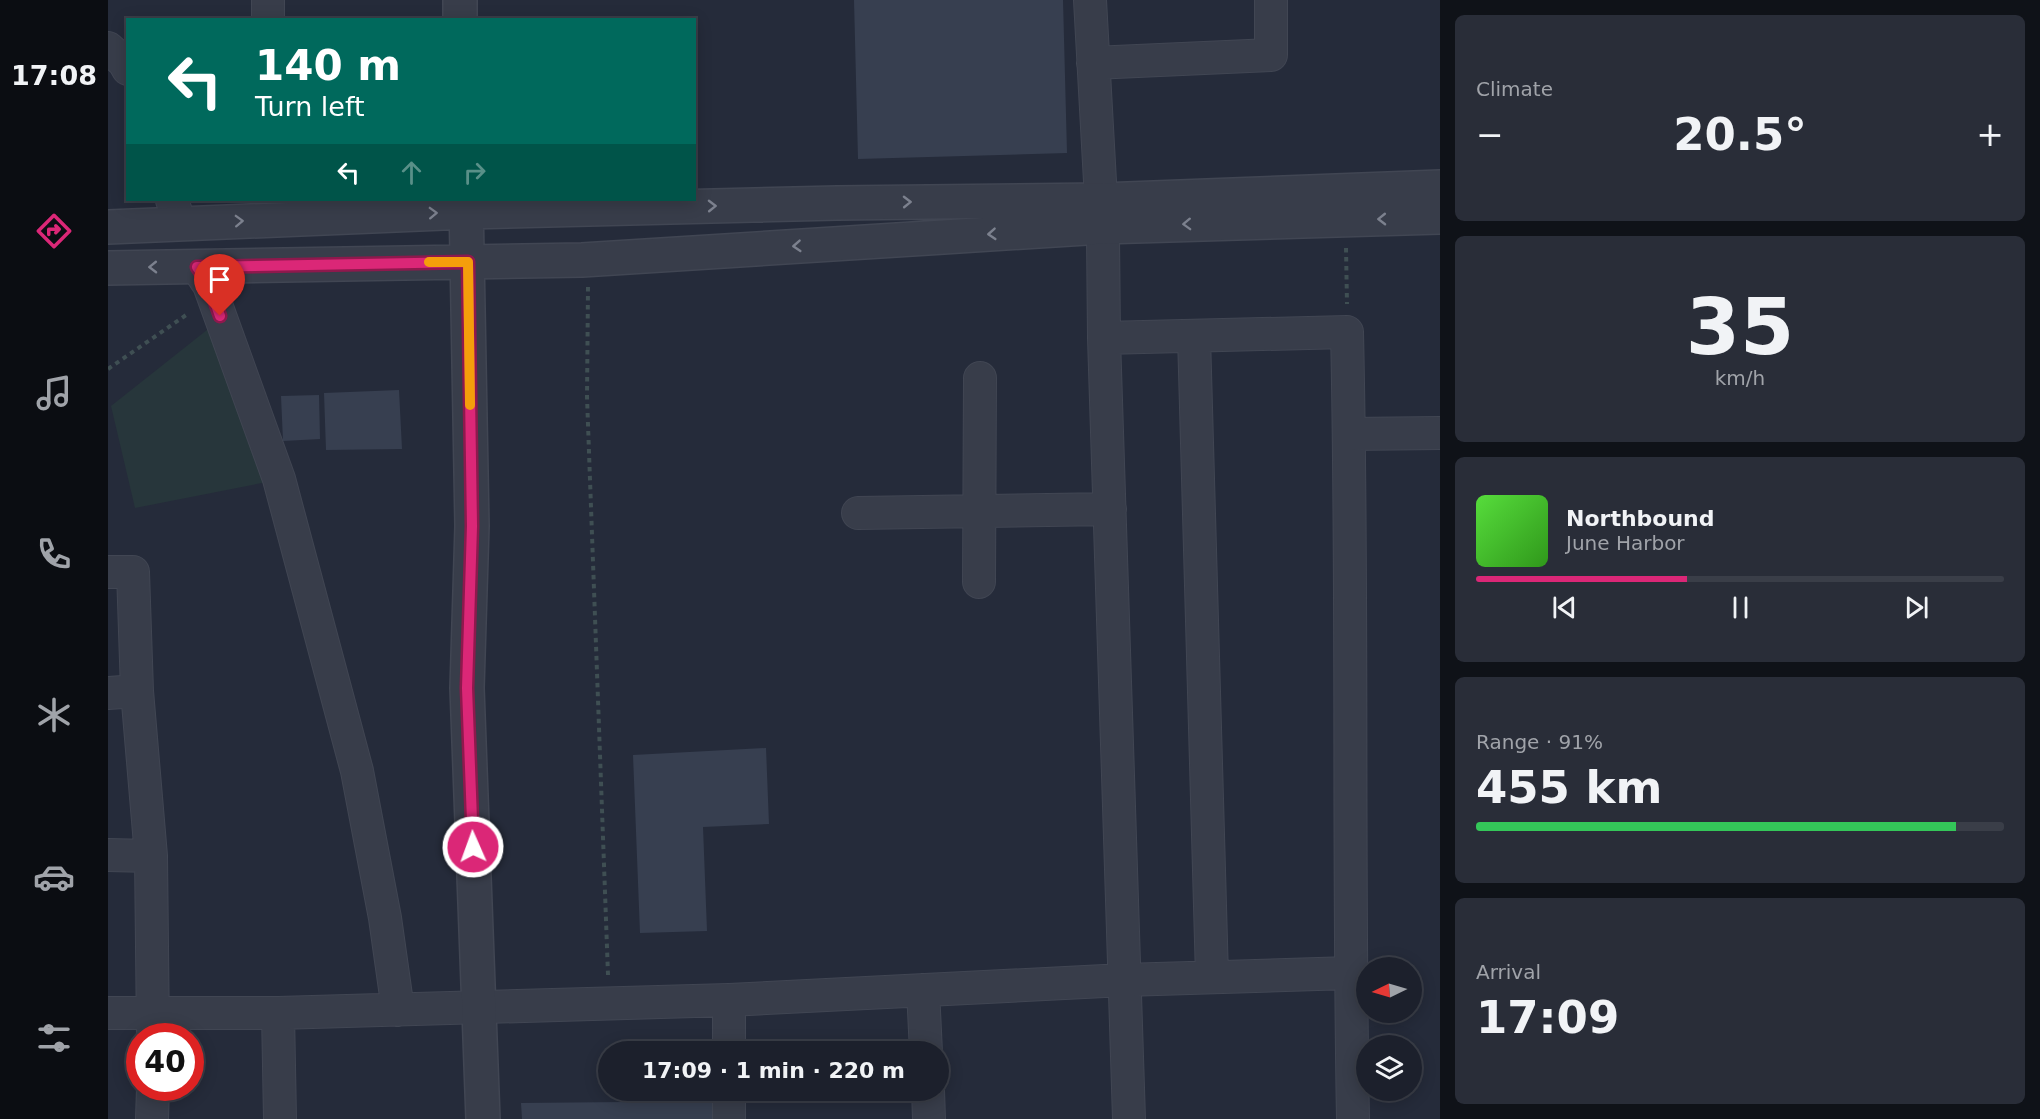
<!DOCTYPE html>
<meta charset="utf-8">
<style>
:root{--surface:#1c202c;--page:#292d38;--text:#f1f3f6;--muted:#a0a3a9;--line:#3a3e48;--accent:#db2777}
body{margin:0;font-family:"DejaVu Sans",sans-serif;background:var(--page);color:var(--text);height:100vh;display:flex;flex-direction:column;font-size:22px;white-space:nowrap}
*{box-sizing:border-box;margin:0}
p{font-size:20px;color:var(--muted)}
.icon{flex:none;width:33px;height:33px;fill:none;stroke:currentColor;stroke-width:2;stroke-linecap:round;stroke-linejoin:round}
.map{position:relative;flex:1;overflow:hidden}
.details{display:flex;flex-direction:column;gap:15px;padding:15px;background:#0f1218;width:600px}
.details>*{flex:none}
.banner{position:absolute;left:18px;top:18px;width:570px;height:183px;border-radius:0px;box-shadow:0 3px 15px #0003,0 0 0 2px var(--line);background:#00695c;color:#fff;overflow:hidden}
.needle{width:39px;rotate:265deg}
.fabs{position:absolute;left:1248px;top:957px;display:grid;gap:12px}
.fabs a{display:grid;place-items:center;width:66px;height:66px;border-radius:50%;background:var(--surface);box-shadow:0 3px 15px #0003,0 0 0 2px var(--line);font-size:30px}
.speed{position:absolute;left:18px;top:1023px;display:flex;gap:12px;font-size:30px;font-weight:700;text-align:center}
.speed>*{display:grid;place-content:center;width:78px;height:78px;border-radius:50%;background:var(--surface);box-shadow:0 3px 15px #0003,0 0 0 2px var(--line);line-height:1}
.speed .limit{border:9px solid #d22;background:#fff;color:#111}
.pin{position:absolute;display:grid;place-items:center;width:51px;height:51px;color:#fff;margin:-62px -26px;border-radius:50% 50% 50% 0;rotate:-45deg;box-shadow:0 0 6px #0007}
.pin .icon{rotate:45deg}
.me{position:absolute;width:66px;margin:-33px;rotate:358deg;stroke-linejoin:round;filter:drop-shadow(0 0 4px #0008)}
.turn{display:flex;align-items:center;gap:21px;height:126px;padding:0 30px;font-size:27px}
.turn .icon{width:78px;height:78px;stroke-width:2.5}
.turn b{display:block;font-size:42px;line-height:51px}
.lanes{display:flex;align-items:center;height:57px;padding:0 30px;background:#0003;justify-content:center;gap:30px;direction:ltr}
.lanes .off{opacity:.35}
.big{font-size:45px;font-weight:600;line-height:1.1}
.details .widget{flex:1;display:flex;flex-direction:column;justify-content:center;gap:9px;min-width:0;padding:0 21px;border-radius:9px;background:var(--page)}
.details .dial{align-items:center;gap:0}
.dial b{font-size:78px;line-height:1}
.song{display:flex;align-items:center;gap:18px}
.cover{width:72px;height:72px;border-radius:9px;background:linear-gradient(135deg,hsl(110 70% 55%),hsl(110 70% 35%))}
.played{height:6px;border-radius:3px;background:linear-gradient(90deg,var(--accent) 40%,var(--line) 40%)}
.keys{display:flex;justify-content:space-around;direction:ltr}
.heat{display:flex;justify-content:space-between;align-items:center;font-size:33px;direction:ltr}
.charge{height:9px;border-radius:4px;background:linear-gradient(90deg,#34c759 91%,var(--line) 0)}
.trip{position:absolute;left:490px;top:1041px;width:351px;height:60px;border-radius:30px;background:var(--surface);box-shadow:0 3px 15px #0003,0 0 0 2px var(--line);font-weight:600;line-height:60px;text-align:center}
main{display:flex;flex:1;min-height:0}
.tabs{display:flex;flex-direction:column;width:108px;justify-content:space-around;align-items:center;background:#0b0d12;color:var(--muted)}
.tabs .icon{width:42px;height:42px}
.tabs .on{color:var(--accent)}
.tabs b{font-size:27px;color:var(--text)}
.map>svg:first-child{display:block}
</style>
<main>
<nav class="tabs">
<b>17:08</b>
<svg class="icon on" aria-label="directions" viewBox="0 0 24 24"><path d="M12 3l9 9-9 9-9-9zM9 14v-3h6M13 9l2 2-2 2"/></svg>
<svg class="icon" aria-label="music" viewBox="0 0 24 24"><path d="M9 18V5l10-2v13"/><circle cx="6" cy="18" r="3"/><circle cx="16" cy="16" r="3"/></svg>
<svg class="icon" aria-label="phone" viewBox="0 0 24 24"><path d="M5 4h4l2 5-3 2q2 4 5 5l2-3 5 2v4C11 20 4 13 5 4z"/></svg>
<svg class="icon" aria-label="climate" viewBox="0 0 24 24"><path d="M12 3v18M4 7l16 10M4 17L20 7"/></svg>
<svg class="icon" aria-label="car" viewBox="0 0 24 24"><path d="M5 17H2v-5l4-1 3-4h7l3 4 3 1v5h-3M9 17h6M6 11h13"/><circle cx="7" cy="17" r="2"/><circle cx="17" cy="17" r="2"/></svg>
<svg class="icon" aria-label="filters" viewBox="0 0 24 24"><path d="M4 7h16M4 17h16"/><circle cx="9" cy="7" r="2"/><circle cx="15" cy="17" r="2"/></svg>
</nav>
<div class="map">
<svg width="1332" height="1119" viewBox="0 0 1332 1119">
<rect width="100%" height="100%" fill="#252b3a"/>
<path fill="#27363b" d="M109,322L164,481L27,508L3,406Z"/>
<path fill="#373f50" d="M746,0H955L959,153L750,159Z
M291,390L294,449L218,450L216,393Z
M211,395L212,439L175,441L173,396Z
M658,748L661,824L595,827L599,931L532,933L525,755Z
M621,1101V1119H414L413,1103Z"/>
<g fill="none" stroke-linecap="round" stroke-linejoin="round">
<defs>
<path id="minor" d="M160,0V20
M982,0L995,236L996,338L1021,1119
M0,48L16,62L20,69
M985,63L1163,55V0
M64,200L72,224
M89,267L101,285L171,479L229,696L249,771L277,918L290,1010
M1086,336L1104,977
M996,338L1239,332C1245,594 1240,857 1245,1119
M1241,434L1332,433
M750,513L1002,509
M0,572H25L29,691L43,856L45,1036
M871,582L872,378
M0,693L29,691
M0,855L43,856
M815,990L818,1052
M621,1000V1052
M0,1013H170
M621,1090V1119
M820,1090L821,1119
M44,1119L45,1088
M172,1119L170,1013L621,1000L1016,980L1242,973"/>
<path id="tertiary" d="M352,0V20
M358,200L364,526L359,688L375,1119
M0,227L359,212L729,203L993,200L1332,187
M0,268L474,260L994,227L1332,217"/>
</defs>
<use href="#minor" stroke="#414653" stroke-width="34"/>
<use href="#tertiary" stroke="#414653" stroke-width="36"/>
<path stroke="#3f4f53" stroke-width="4" stroke-dasharray="4.5 4.5" stroke-linecap="butt" d="M1238,248L1239,304
M480,287L479,397L500,975
M0,369L81,313"/>
<use href="#minor" stroke="#383d4a" stroke-width="32"/>
<use href="#tertiary" stroke="#383d4a" stroke-width="33"/>
</g>
<defs><path id="oneway-chevron" d="M-2-3.5L2.5 0L-2 3.5" fill="none" stroke-width="1.6" stroke-linecap="round" stroke-linejoin="round" transform="scale(1.5)"/></defs>
<g stroke="#7c818e">
<use href="#oneway-chevron" transform="translate(799 202) rotate(-1)"/>
<use href="#oneway-chevron" transform="translate(604 206) rotate(-1)"/>
<use href="#oneway-chevron" transform="translate(325 213) rotate(-2)"/>
<use href="#oneway-chevron" transform="translate(1274 219) rotate(179)"/>
<use href="#oneway-chevron" transform="translate(131 221) rotate(-2)"/>
<use href="#oneway-chevron" transform="translate(1079 224) rotate(178)"/>
<use href="#oneway-chevron" transform="translate(884 234) rotate(176)"/>
<use href="#oneway-chevron" transform="translate(689 246) rotate(176)"/>
<use href="#oneway-chevron" transform="translate(45 267) rotate(179)"/>
</g>
<g fill="none" stroke-linecap="round" stroke-linejoin="round">
<defs>
<path id="route" d="M112,316L101,285L89,267L360,262L364,526L359,688L365,847"/>
</defs>
<use href="#route" stroke="#8e194d" stroke-width="15"/>
<use href="#route" stroke="#db2777" stroke-width="10"/>
<path stroke="#f59e0b" stroke-width="10" d="M321,262H360L362,405"/>
</g>
</svg>
<div class="fabs">
<a><svg class="needle" viewBox="-14 -14 28 28"><path d="M0-13l5 13h-10z" fill="#e53935"/><path d="M0 13l5-13h-10z" fill="#a0a3a9"/></svg></a>
<a><svg class="icon" aria-label="layers" viewBox="0 0 24 24"><path d="M12 4l9 5-9 5-9-5zM3 14l9 5 9-5"/></svg></a>
</div>
<div class="speed"><div class="limit">40</div></div>
<div class="pin" style="left:112px;top:316px;background:#d93025"><svg class="icon" aria-label="arrive" viewBox="0 0 24 24"><path d="M6 21V4h12l-3 4 3 4H6"/></svg></div>
<svg class="me" style="left:365px;top:847px" viewBox="-20 -20 40 40"><circle r="17" fill="#db2777" stroke="#fff" stroke-width="3"/><path d="M0-11L8 9 0 5-8 9z" fill="#fff"/></svg>
<div class="trip">17:09 · 1 min · 220 m</div>
<div class="banner">
<div class="turn"><svg class="icon" aria-label="left" viewBox="0 0 24 24"><path d="M17 20v-9H6M10 6l-5 5 5 5"/></svg><div><b>140 m</b>Turn left</div></div>
<div class="lanes"><svg class="icon" aria-label="left" viewBox="0 0 24 24"><path d="M17 20v-9H6M10 6l-5 5 5 5"/></svg><svg class="icon off" aria-label="ahead" viewBox="0 0 24 24"><path d="M12 20V5M6 11l6-6 6 6"/></svg><svg class="icon off" aria-label="right" viewBox="0 0 24 24"><path d="M7 20v-9h11M14 6l5 5-5 5"/></svg></div>
</div>
</div>
<section class="details">
<div class="widget"><p>Climate</p>
<div class="heat"><a>−</a><b class="big">20.5°</b><a>+</a></div>
</div>
<div class="widget dial"><b>35</b><p>km/h</p></div>
<div class="widget">
<div class="song"><i class="cover"></i><div><b>Northbound</b><p>June Harbor</p></div></div>
<div class="played"></div>
<div class="keys"><svg class="icon" aria-label="previous" viewBox="0 0 24 24"><path d="M18 5L8 12l10 7zM5 5v14"/></svg><svg class="icon" aria-label="pause" viewBox="0 0 24 24"><path d="M8 5v14M16 5v14"/></svg><svg class="icon" aria-label="next" viewBox="0 0 24 24"><path d="M6 5l10 7-10 7zM19 5v14"/></svg></div>
</div>
<div class="widget"><p>Range · 91%</p><b class="big">455 km</b><div class="charge"></div></div>
<div class="widget"><p>Arrival</p><b class="big">17:09</b></div>
</section>
</main>
